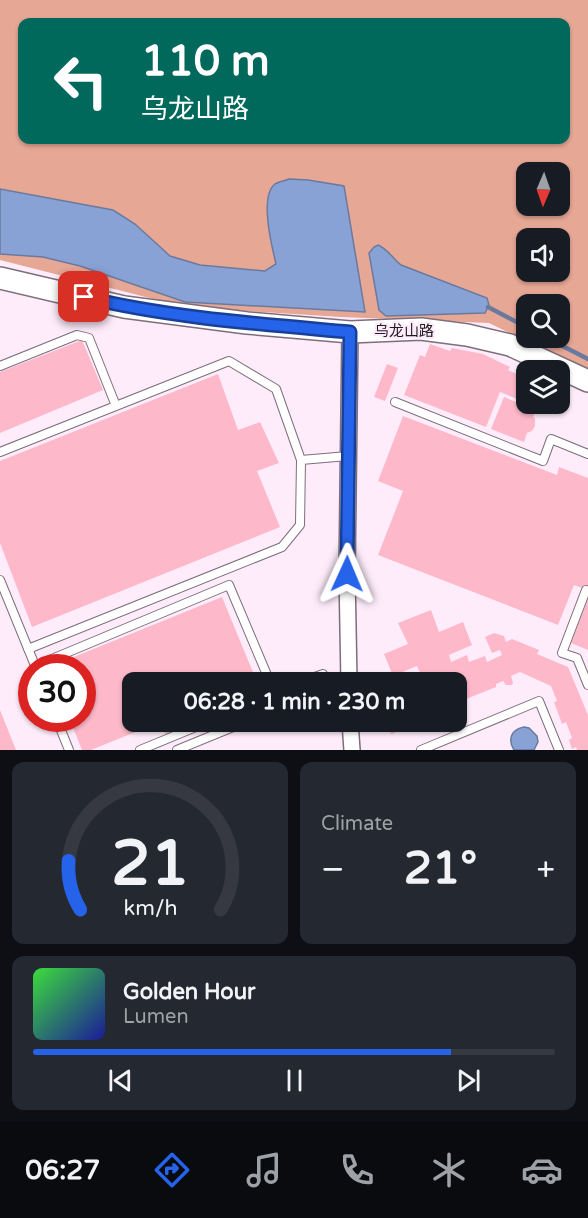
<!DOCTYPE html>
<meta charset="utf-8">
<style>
:root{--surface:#171b24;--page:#242831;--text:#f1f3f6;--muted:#9ea1a6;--line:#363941;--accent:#2563eb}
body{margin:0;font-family:"Varela Round","Noto Sans SC",sans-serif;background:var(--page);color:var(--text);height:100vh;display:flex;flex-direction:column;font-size:22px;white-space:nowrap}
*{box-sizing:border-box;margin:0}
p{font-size:20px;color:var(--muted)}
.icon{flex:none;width:33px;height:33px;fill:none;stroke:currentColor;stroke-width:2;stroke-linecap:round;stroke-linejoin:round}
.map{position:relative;height:750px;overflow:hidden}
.panel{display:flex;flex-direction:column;gap:12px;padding:12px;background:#0d0f14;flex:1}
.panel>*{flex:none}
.guide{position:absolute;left:18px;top:18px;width:552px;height:126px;border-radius:12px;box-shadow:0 2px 4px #0004;background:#00695c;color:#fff;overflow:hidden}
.needle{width:39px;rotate:182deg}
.fabs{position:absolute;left:516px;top:162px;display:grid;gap:12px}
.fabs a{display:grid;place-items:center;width:54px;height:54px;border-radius:12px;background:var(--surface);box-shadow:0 2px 4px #0004;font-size:30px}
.speed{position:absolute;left:18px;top:654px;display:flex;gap:12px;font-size:30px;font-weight:700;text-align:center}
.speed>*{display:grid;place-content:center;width:78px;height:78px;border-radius:50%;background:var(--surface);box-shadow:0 2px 4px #0004;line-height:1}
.speed .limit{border:9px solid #d22;background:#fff;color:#111}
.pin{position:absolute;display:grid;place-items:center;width:51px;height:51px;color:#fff;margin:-26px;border-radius:12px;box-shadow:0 3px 9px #0006}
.me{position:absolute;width:66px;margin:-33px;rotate:1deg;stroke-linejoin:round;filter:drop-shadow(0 0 4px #0008)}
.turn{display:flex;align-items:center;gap:21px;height:126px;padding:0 24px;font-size:27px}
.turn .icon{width:78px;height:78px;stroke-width:2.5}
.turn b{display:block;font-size:42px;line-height:51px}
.big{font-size:45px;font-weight:800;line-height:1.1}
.panel .tile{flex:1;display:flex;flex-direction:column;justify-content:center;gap:9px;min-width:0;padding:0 21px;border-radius:12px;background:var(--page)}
.panel .dial{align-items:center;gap:0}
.dial svg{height:156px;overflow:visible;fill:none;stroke:var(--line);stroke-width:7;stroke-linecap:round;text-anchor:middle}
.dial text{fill:var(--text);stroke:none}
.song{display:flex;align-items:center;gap:18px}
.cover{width:72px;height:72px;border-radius:9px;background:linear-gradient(135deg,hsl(120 70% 55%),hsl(240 70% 35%))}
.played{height:6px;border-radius:3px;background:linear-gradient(90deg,var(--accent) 80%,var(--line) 80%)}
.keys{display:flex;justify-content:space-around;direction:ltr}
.heat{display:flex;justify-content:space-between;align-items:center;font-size:33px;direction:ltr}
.panel .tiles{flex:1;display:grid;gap:12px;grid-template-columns:1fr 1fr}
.tile:last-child{grid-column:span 2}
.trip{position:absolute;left:122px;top:672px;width:345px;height:60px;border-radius:12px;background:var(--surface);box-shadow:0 2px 4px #0004;font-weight:800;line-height:60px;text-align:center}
.tab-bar{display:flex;height:96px;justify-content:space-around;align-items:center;background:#090b0e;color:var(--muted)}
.tab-bar .icon{width:42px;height:42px}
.tab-bar .active{color:var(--accent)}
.tab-bar b{font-size:27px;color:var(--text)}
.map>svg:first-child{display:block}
</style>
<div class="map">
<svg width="588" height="750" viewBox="0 0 588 750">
<rect width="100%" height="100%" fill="#feecfb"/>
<path fill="#e7a795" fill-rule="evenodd" d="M0,0H588V371L489,323L341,317L185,307L0,260ZM22,22H566V140H22ZM526,172H560V206H526ZM526,238H560V272H526ZM526,304H560V338H526Z"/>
<path fill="#89a2d5" stroke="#6a7a9f" stroke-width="1.5" d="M289,179L308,180L344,186L365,312L185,302L80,266L43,257L0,254V189L113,210L135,224L170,256L200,265L265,271L276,264C272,247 259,196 275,184C278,182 285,181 289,179Z
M378,245C388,249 393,259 401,265L487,298L489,305L485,313L386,316L379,310L369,253L374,247Z
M524,727L529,728L537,736L538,742L534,750H514C507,739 512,729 524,727Z"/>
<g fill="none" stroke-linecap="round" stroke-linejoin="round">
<path stroke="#6a7a9f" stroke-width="4.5" d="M488,307L526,327
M547,338L588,359"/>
</g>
<path fill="#fdb9ca" d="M82,340L103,390L0,433V372Z
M430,344L450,351L452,348L483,354L510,367L508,370L526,378V390L522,401L500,392L486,427L404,395L420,355L425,357Z
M387,364L398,368L385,401L374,397Z
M218,374L238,430L260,422L279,463L257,471L280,527L32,627L0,543V461Z
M504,397L536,410L533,417L535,418V426L532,431L527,433L524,442L491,429Z
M403,416L557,475L559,467L588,478V590L574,585L558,625L378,555L403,491L378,481Z
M222,597L257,682H132V722H199L166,735L160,722L91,750H82L69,718H82V668L49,667Z
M588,599V650L571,643Z
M431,610L439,632L463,622L472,645L449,655L451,662L467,655L469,662L485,656L487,662L502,655L500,650L492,653L485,637L494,633L504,636L506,642L512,639L539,650L537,654L568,667L588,715V750H577L576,747L572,749L569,740L572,738L566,722L562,724L554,702L557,701L551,686L520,672L511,676L513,683L512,685H506L503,681L496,684V687L456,703V682H424L417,666L393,676L384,654L408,644L398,623Z
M0,710L16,750H0Z
M386,722H404L398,724L395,733L391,734Z"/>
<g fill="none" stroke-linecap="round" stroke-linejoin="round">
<defs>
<path id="lane" d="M0,366L77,335L89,338L116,406
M395,402L543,461L551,439L588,454
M0,452L229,361L276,389L301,460
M0,580L36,668
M586,590L562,653L577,658L588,685
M28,649L282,547L300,525L301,460L348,456
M35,666L229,585L270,682
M301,682L323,674
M56,718L69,750
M140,750L208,722
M177,750L233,727
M421,750L539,701L559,750"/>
<path id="street" d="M349,682L347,574L350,332
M350,722L352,750"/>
<path id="secondary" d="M0,278L124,307L247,323L350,332L421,329L467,335L510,345L588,381"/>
</defs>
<use href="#lane" stroke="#7d6e7b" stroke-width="10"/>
<use href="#street" stroke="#7d6e7b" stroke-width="18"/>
<use href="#secondary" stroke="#7d6e7b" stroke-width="24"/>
<use href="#lane" stroke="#fff" stroke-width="8"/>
<use href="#street" stroke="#fff" stroke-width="15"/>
<use href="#secondary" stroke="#fff" stroke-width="21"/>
</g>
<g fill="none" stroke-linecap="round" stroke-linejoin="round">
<defs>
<path id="route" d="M84,297C171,318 261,324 350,332L347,574"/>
</defs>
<use href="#route" stroke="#184099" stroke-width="15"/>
<use href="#route" stroke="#2563eb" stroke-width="10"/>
</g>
<g text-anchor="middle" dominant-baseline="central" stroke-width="4.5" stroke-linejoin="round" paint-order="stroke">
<g font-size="15" fill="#221c21" stroke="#feecfb">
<text x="404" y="331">乌龙山路</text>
</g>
</g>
</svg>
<div class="fabs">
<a><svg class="needle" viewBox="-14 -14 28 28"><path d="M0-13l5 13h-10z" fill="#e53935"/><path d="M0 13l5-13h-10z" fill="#9ea1a6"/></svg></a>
<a><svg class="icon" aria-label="sound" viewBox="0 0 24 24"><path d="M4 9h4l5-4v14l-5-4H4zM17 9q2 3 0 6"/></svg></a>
<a><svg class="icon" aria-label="search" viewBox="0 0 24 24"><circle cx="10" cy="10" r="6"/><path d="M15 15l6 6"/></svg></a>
<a><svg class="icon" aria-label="layers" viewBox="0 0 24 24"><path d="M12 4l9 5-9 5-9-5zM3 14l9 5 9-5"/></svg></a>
</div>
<div class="speed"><div class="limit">30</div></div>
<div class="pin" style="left:84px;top:297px;background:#d93025"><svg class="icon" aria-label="arrive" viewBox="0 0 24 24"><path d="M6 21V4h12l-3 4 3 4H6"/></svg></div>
<svg class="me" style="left:347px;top:574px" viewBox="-20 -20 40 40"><path d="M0-17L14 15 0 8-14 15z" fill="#2563eb" stroke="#fff" stroke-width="4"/></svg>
<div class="trip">06:28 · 1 min · 230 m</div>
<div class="guide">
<div class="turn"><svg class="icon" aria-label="left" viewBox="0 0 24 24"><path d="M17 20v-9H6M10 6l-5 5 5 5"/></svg><div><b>110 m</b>乌龙山路</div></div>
</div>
</div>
<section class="panel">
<div class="tiles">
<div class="tile dial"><svg viewBox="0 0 100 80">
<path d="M14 69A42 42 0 1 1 86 69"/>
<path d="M14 69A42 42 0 0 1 8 44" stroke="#2563eb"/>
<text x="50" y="56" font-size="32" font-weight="700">21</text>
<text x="50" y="72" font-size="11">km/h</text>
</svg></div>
<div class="tile"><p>Climate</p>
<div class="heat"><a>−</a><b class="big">21°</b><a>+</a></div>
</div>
<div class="tile">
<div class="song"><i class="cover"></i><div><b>Golden Hour</b><p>Lumen</p></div></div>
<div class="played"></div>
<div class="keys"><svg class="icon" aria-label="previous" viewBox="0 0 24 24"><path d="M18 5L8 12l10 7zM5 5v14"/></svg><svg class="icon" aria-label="pause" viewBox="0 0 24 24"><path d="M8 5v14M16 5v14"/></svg><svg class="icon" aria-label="next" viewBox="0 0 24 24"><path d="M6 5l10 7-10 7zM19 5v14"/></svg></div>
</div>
</div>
</section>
<nav class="tab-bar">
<b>06:27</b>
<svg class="icon active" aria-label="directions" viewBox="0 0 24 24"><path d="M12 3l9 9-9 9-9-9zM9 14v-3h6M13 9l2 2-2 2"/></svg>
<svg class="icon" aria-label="music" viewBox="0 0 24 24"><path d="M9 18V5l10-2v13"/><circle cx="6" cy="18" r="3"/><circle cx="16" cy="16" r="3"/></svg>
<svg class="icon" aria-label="phone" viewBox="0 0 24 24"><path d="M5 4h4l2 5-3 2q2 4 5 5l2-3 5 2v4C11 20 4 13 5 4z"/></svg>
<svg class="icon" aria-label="climate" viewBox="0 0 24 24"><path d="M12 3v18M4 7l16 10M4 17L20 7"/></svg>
<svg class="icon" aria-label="car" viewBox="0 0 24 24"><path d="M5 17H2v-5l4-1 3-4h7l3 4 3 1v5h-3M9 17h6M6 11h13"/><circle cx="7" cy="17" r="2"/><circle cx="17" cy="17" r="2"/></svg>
</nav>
